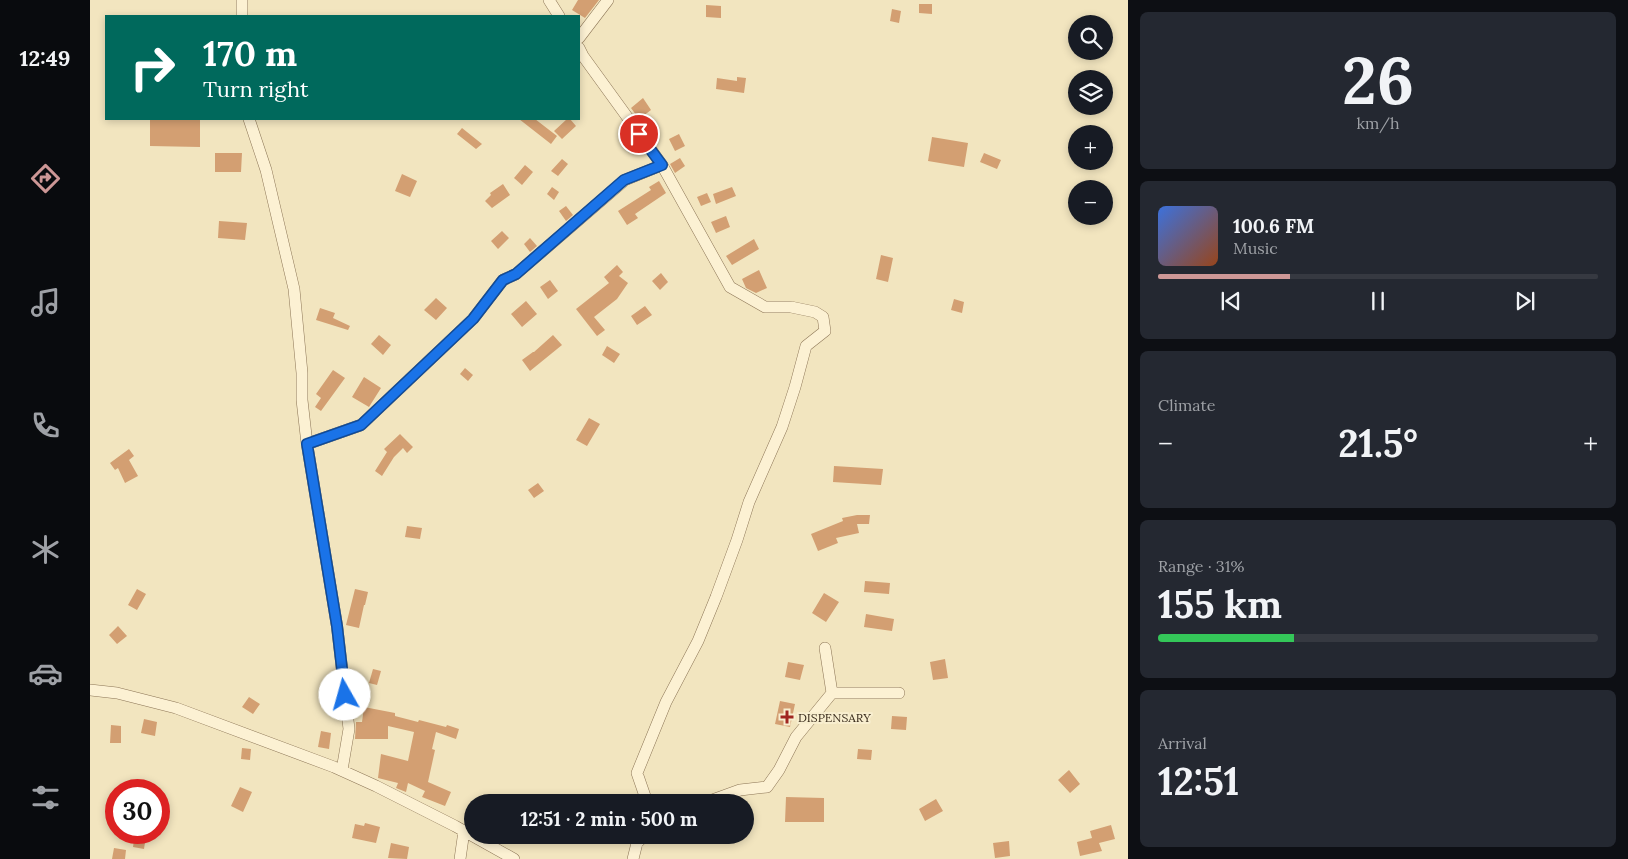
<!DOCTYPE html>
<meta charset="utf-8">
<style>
:root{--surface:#171b24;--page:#242831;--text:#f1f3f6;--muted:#9ea1a6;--line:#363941;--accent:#cd9796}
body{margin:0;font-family:Lora,serif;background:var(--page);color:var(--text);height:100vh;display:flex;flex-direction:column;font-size:19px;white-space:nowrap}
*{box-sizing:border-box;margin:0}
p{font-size:16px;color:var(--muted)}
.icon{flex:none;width:28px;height:28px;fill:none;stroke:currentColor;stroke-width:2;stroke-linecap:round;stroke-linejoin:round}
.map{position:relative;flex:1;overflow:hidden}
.panel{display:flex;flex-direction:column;gap:12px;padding:12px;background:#0d0f14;width:500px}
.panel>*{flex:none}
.guide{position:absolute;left:15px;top:15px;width:475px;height:105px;border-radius:0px;box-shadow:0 2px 8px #0003;background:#00695c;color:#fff;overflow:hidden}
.controls{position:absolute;left:978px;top:15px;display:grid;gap:10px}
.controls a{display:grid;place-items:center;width:45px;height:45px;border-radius:50%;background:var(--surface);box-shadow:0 2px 8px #0003;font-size:25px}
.speed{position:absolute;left:15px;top:779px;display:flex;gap:10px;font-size:25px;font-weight:700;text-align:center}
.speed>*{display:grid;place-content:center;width:65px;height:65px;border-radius:50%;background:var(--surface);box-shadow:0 2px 8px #0003;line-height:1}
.speed .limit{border:8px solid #d22;background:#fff;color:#111}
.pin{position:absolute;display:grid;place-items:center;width:42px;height:42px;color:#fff;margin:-21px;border:2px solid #fff;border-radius:50%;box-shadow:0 1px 5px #0007}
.me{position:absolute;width:55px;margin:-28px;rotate:353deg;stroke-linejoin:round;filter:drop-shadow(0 0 4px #0008)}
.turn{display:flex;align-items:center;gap:18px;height:105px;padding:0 15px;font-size:22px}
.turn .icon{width:65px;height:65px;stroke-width:2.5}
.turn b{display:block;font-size:35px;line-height:42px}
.big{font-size:38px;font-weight:800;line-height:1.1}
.panel .tile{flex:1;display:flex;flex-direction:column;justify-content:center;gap:8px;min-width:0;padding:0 18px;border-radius:8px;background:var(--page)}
.panel .dial{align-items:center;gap:0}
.dial b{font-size:65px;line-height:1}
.song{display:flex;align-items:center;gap:15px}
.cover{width:60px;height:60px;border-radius:8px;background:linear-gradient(135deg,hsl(220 70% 55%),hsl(20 70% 35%))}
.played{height:5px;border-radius:2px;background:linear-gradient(90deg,var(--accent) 30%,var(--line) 30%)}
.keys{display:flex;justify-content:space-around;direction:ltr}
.heat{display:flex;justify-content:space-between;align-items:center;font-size:28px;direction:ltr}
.charge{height:8px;border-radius:4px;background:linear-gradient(90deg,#34c759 31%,var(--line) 0)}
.trip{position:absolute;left:374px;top:794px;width:290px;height:50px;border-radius:25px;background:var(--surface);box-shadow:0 2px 8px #0003;font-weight:800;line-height:50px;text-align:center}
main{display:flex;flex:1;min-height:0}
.tab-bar{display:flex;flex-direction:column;width:90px;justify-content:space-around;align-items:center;background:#090b0e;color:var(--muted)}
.tab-bar .icon{width:35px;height:35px}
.tab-bar .on{color:var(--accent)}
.tab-bar b{font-size:22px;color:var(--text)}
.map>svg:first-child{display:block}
</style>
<main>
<nav class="tab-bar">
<b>12:49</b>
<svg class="icon on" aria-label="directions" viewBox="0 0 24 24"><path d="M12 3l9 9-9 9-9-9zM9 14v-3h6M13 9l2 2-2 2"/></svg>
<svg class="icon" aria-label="music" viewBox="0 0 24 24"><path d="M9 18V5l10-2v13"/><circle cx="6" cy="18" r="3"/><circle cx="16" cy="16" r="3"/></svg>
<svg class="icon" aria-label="phone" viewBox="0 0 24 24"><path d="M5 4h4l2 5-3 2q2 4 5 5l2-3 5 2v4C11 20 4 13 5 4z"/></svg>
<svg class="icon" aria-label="climate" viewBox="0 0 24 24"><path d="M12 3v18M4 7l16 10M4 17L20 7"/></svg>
<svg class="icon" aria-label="car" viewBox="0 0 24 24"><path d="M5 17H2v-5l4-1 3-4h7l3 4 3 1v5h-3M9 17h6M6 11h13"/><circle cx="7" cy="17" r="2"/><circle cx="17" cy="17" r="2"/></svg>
<svg class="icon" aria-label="filters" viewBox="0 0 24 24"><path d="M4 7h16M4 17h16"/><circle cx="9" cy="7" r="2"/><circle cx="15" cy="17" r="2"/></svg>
</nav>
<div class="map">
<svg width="1038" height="859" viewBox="0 0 1038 859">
<rect width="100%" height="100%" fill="#f2e5bf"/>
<path fill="#d39f72" d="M488,0H509L495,18L482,10Z
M829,4H842V14L829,13Z
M616,5L631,6V18L616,17Z
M802,9L811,11L809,23L800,21Z
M647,77L656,78L654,93L626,89L627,78L647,81Z
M553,98L561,110L549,119L541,108Z
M60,119H110V147L60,146Z
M429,119H445L467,136L461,144Z
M477,119H480L486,126L472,139L464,131Z
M372,128L392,144L386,149L367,134Z
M589,134L595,146L585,151L579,139Z
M842,137L878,143L874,167L838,161Z
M125,153H152L151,172H125Z
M894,153L911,160L907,169L890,162Z
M590,158L595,166L585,173L580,164Z
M472,159L478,164L468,176L461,171Z
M435,165L443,172L432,185L424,178Z
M312,174L327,181L320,197L305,191Z
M569,181L576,193L545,214L548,218L537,225L528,211L561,190L559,187Z
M413,184L420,195L402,208L395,201L401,195L400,193Z
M462,187L469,192L464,200L457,194Z
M642,187L646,196L626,204L623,194Z
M617,193L621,202L611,206L607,197Z
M476,206L483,215L476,221L469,211Z
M636,216L640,227L626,233L621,222Z
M129,221L157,223L155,240L128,238Z
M412,231L419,238L408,249L401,241Z
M440,238L447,246L440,252L434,244Z
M664,239L669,249L642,265L636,256Z
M791,255L803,258L798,282L786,279Z
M527,265L533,272L529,276L538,283L527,299L504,317L515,330L507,336L486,309L519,283L514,277Z
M669,270L677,288L666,293L656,288L652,279Z
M571,273L578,282L570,290L562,281Z
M460,280L468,291L458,299L450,287Z
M346,298L357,308L346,320L334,310Z
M864,299L874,302L872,313L861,310Z
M436,301L447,314L432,327L421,314Z
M555,306L562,315L547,325L541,316Z
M230,308L245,313L243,318L260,326L258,330L226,320Z
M289,335L301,345L293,355L281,344Z
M463,335L472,345L440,371L432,360L443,352H444Z
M517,346L530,354L524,363L512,355Z
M375,368L383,375L378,381L370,374Z
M243,370L255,378L231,411L225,407L231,398L226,394Z
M274,377L291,388L279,407L262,397Z
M499,418L510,424L497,446L486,440Z
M310,434L323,447L317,453L313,448L304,457L292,476L285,471L297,452L294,449Z
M39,449L44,456L39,460L48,476L35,483L28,468L25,470L20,463Z
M744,466L793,469L791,485L743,482Z
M448,483L454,491L444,498L438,490Z
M767,515H780L779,524H767L769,533L746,538L748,543L728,551L721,534L753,521L752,518Z
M317,526L332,528L330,539L315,537Z
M775,581L800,583L799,594L774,592Z
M47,589L56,594L47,610L38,605Z
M265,589L278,592L275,605H274L269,628L256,625Z
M734,593L749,602L736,622L722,613Z
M776,614L804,619L802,631L774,627Z
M28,626L37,636L27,644L19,635Z
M855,659L858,678L843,680L840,662Z
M698,662L714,665L710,680L695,677Z
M283,669L291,671L287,685L279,683Z
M159,697L170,704L163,714L152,707Z
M690,701L705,704L700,727L685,724Z
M274,707L305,713V716L328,722L329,720L356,727L357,725L369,729L366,739L346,732L342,749L345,750L338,782L361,792L355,806L332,797L335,791L318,783L316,792L306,788L308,783L288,778L291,754L318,761L324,732L298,726V739H265L266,722H272Z
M802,716L817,717L816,730L801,729Z
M54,719L67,722L65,736L51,733Z
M21,725L31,726V743H20Z
M231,731L241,733L239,749L228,747Z
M152,748L161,749L160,760L151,759Z
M768,749L782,750L781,760L767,759Z
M979,770L990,784L980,793L968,780Z
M150,787L162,792L153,812L141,806Z
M696,797L734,798V822H695Z
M846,799L853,811L835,821L829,809Z
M275,823L290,827L286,843L262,838L265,824L274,826Z
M1021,825L1025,839L1009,843L1012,851L990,856L987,842L1002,838L1000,831Z
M45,834L56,836L54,849L43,847Z
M919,841L920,856L905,858L903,843Z
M301,843L319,847L317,859L298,858Z
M24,848L36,850L35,859H22Z"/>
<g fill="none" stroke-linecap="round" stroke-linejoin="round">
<defs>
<path id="minor" d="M152,0V16
M459,0L469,16
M489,38L518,0
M489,48L493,56L572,165L640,287L675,307H701L725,312L733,317L735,331L716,346L705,387L692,427L659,502L647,540L626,597L608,641L576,702L547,773L557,802
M159,119L176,170L204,289L212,373V400L217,444L247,626L259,729L252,770
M217,444L271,425L383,319L413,280L426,274L535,180L572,165
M0,690L27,693L86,708L244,767L286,786L365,826L424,859
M742,693H809
M617,802L650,790L677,787L689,770L706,737L742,693L735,648
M370,859L374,831
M543,859L547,843L555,835"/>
</defs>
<use href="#minor" stroke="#8c7556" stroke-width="12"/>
<use href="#minor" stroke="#fcf1d3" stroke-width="11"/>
</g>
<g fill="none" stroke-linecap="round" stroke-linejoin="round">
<defs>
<path id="route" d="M255,695L247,626L217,444L271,425L383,319L413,280L426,274L534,180L572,165L549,134"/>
</defs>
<use href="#route" stroke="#114b97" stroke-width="12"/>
<use href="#route" stroke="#1a73e8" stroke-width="9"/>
</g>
<path fill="#a02621" stroke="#f8eecf" stroke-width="2" d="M694.5 709.5h5v5h5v5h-5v5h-5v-5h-5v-5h5z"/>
<g text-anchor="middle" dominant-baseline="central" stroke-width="4" stroke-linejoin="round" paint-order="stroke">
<g font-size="12" fill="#3a2c1c" stroke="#f8eecf" text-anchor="start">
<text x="708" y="717">DISPENSARY</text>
</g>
</g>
</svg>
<div class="controls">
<a><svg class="icon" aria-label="search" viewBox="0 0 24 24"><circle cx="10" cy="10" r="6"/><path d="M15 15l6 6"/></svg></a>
<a><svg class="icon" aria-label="layers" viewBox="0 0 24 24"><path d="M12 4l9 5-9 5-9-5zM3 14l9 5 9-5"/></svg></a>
<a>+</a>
<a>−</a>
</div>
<div class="speed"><div class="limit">30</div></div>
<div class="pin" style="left:549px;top:134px;background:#d93025"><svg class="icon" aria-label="arrive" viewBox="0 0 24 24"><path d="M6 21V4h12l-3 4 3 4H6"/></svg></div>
<svg class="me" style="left:255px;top:695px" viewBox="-20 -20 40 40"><circle r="19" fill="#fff"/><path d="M0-13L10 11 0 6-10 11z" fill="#1a73e8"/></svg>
<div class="trip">12:51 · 2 min · 500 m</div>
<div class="guide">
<div class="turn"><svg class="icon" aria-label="right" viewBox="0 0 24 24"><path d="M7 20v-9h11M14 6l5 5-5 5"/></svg><div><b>170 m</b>Turn right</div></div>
</div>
</div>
<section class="panel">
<div class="tile dial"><b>26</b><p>km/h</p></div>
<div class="tile">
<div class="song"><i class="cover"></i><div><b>100.6 FM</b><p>Music</p></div></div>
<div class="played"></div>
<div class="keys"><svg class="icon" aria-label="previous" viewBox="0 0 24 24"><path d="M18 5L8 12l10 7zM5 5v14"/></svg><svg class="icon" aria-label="pause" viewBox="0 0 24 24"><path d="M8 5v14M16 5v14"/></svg><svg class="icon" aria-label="next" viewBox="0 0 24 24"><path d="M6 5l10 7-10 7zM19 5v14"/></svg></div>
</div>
<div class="tile"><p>Climate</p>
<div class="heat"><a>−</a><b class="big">21.5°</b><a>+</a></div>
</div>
<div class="tile"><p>Range · 31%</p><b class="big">155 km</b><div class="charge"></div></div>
<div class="tile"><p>Arrival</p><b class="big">12:51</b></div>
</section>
</main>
